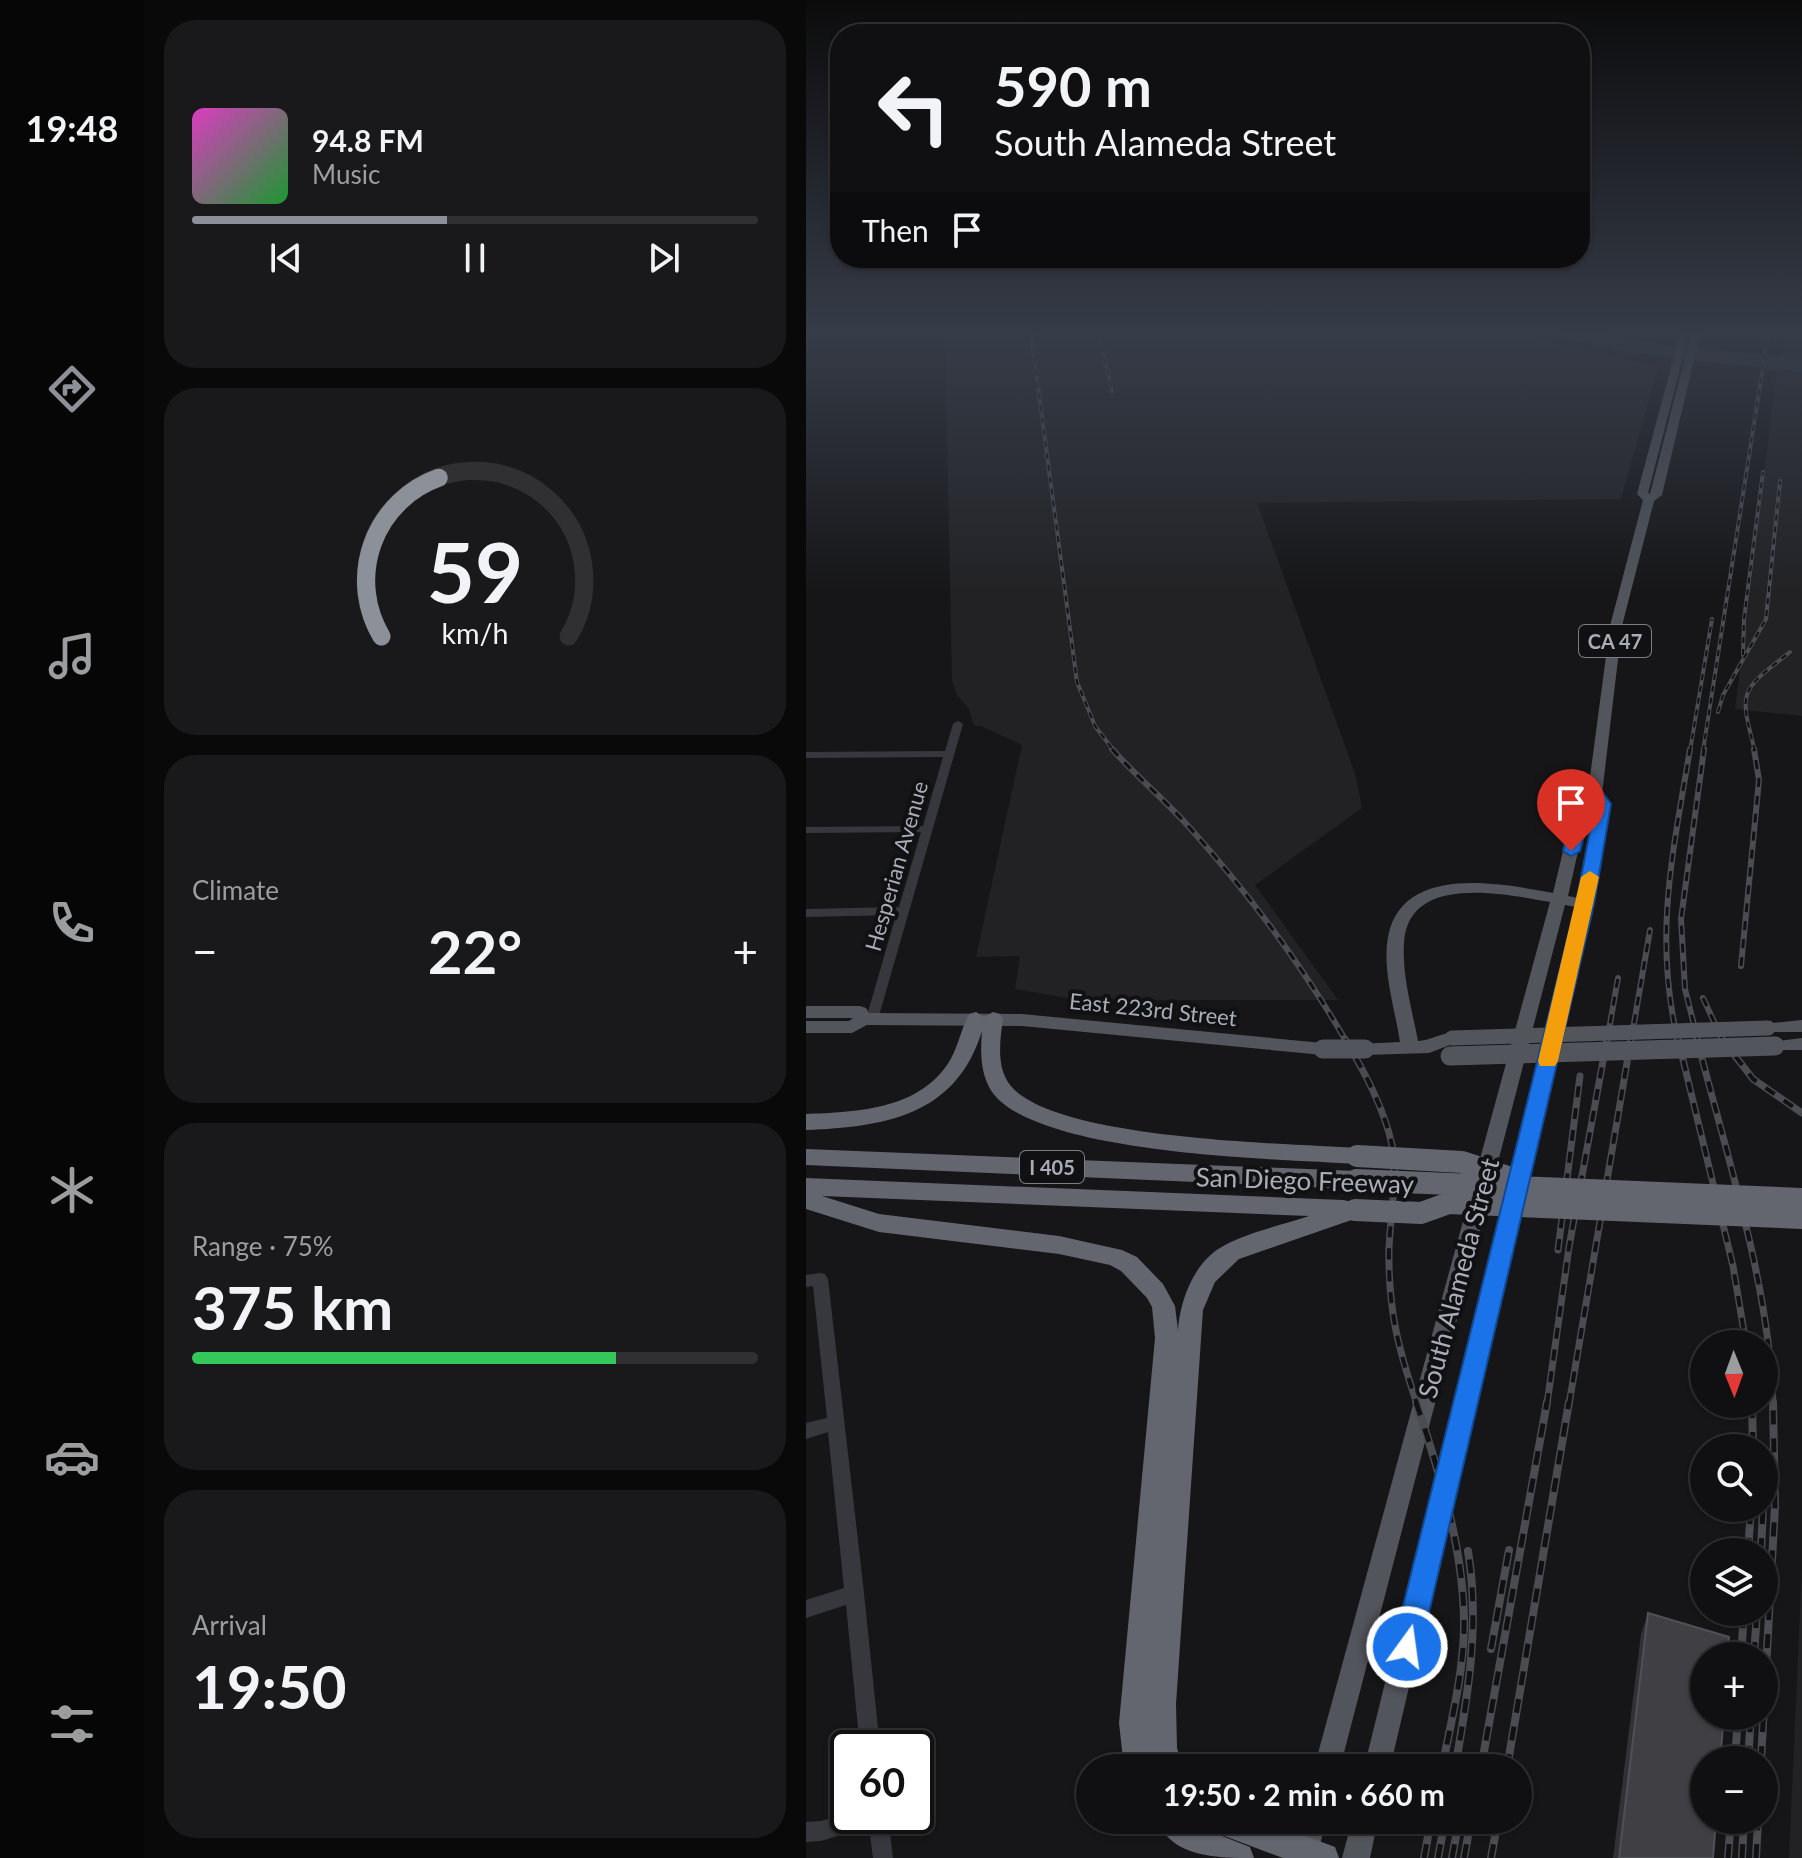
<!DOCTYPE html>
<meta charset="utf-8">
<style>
:root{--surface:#101012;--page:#19191b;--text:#f1f3f6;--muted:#9c9d9f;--line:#303032;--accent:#8c9099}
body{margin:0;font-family:Lato,sans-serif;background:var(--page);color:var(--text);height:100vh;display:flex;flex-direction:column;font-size:30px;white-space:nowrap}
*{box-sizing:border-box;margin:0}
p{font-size:26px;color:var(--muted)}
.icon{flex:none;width:44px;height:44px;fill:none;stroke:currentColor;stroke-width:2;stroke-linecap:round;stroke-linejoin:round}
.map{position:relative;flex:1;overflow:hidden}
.side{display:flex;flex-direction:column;gap:20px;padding:20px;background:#09090a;width:662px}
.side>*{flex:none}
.banner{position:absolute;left:24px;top:24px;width:760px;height:244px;border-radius:32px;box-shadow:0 2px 6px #0004,0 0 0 2px var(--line);background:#101012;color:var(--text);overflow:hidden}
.needle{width:52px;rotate:179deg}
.controls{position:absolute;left:884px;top:1330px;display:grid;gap:16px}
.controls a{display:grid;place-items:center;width:88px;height:88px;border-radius:50%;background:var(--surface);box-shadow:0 2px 6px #0004,0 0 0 2px var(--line);font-size:40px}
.speed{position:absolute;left:24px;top:1730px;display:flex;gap:16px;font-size:40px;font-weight:700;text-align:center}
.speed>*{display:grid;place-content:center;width:104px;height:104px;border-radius:50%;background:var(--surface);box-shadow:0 2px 6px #0004,0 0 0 2px var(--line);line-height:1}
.speed .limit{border:4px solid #111;border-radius:12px;background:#fff;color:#111}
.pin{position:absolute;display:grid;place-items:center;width:68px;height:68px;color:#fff;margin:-82px -34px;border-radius:50% 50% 50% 0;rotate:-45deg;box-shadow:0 0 8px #0007}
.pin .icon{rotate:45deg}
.me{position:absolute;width:88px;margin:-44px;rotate:14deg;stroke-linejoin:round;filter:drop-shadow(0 0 6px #0008)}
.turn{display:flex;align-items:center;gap:28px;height:168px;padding:0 32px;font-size:36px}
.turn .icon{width:104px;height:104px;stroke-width:2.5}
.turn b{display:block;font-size:56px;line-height:68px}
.then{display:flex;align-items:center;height:76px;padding:0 32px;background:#0003;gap:16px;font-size:30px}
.big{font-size:60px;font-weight:700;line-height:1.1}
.side .card{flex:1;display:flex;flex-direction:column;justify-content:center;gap:12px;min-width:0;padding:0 28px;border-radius:32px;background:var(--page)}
.side .dial{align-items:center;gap:0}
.dial svg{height:208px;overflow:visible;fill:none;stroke:var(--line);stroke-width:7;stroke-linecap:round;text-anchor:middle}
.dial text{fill:var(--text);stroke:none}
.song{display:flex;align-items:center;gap:24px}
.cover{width:96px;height:96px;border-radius:12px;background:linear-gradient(135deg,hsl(310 70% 55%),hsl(130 70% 35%))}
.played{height:8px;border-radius:4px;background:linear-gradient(90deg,var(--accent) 45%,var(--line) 45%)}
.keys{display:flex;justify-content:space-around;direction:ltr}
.heat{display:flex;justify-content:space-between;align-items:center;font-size:44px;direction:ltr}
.charge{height:12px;border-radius:6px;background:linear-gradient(90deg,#34c759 75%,var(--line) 0)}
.trip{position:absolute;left:270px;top:1754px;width:456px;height:80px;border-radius:40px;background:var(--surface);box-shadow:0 2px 6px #0004,0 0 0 2px var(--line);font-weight:700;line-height:80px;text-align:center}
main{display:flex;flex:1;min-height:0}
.tabs{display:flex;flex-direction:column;width:144px;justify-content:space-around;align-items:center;background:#060607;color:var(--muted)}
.tabs .icon{width:56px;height:56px}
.tabs .on{color:var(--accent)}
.tabs b{font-size:36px;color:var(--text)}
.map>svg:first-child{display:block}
</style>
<main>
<nav class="tabs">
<b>19:48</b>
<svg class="icon on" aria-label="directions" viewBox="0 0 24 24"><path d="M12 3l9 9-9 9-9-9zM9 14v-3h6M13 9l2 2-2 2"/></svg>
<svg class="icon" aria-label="music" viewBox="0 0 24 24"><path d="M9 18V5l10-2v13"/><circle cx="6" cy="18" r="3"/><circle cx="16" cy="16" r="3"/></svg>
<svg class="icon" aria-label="phone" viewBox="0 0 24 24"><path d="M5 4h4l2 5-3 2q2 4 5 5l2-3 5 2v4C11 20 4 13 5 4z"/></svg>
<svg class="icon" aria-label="climate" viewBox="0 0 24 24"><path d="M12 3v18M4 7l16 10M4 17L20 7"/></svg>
<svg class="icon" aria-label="car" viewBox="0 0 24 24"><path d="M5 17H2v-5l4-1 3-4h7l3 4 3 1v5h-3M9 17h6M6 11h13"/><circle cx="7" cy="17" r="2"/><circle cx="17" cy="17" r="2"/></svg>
<svg class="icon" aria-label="filters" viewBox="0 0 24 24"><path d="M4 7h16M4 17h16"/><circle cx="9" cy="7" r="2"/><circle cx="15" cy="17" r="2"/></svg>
</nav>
<section class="side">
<div class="card">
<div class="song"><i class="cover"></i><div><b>94.8 FM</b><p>Music</p></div></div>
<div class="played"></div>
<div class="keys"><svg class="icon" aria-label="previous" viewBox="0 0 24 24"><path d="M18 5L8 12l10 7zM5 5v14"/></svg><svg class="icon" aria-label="pause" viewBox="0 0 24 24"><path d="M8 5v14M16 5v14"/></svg><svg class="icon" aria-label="next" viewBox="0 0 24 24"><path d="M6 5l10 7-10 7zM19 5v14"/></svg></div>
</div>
<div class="card dial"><svg viewBox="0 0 100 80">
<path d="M14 69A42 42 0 1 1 86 69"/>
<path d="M14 69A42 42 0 0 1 36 8" stroke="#8c9099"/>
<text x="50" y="56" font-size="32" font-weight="700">59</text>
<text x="50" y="72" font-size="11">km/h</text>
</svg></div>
<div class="card"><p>Climate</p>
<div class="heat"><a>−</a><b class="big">22°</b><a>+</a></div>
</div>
<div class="card"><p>Range · 75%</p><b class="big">375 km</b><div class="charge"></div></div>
<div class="card"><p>Arrival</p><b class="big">19:50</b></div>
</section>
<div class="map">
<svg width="996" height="1858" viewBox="0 0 996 1858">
<rect width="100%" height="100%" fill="#161618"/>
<path fill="#222225" d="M139,334H713L852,367L815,499L451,503L549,773L556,808L449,885L532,1000H273L209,989L214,956L170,957L216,745L175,726H168L163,709L151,695L146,680Z
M978,334H996V716L929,709L970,376Z
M996,1567V1858H983Z"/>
<path fill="#2c353c" d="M742,334H798L864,346L996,358V373L825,353Z"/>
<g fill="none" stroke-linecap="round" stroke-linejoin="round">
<path fill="#37383d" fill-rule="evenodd" d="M152,721L157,724L72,1019L71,1022H61L60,1019L90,915L0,917V909L93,907L115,832L0,833V827L117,826L137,757L0,758V752L139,751L147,724Z
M14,1273L19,1274L22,1279L58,1593L74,1748H54L40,1605L0,1618V1600L38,1588L22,1432L0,1439V1423L21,1418L7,1286L0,1287V1275Z
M42,1813V1816H82L87,1858H67L63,1826L15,1841L0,1842V1822L15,1821Z"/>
<path fill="#53555c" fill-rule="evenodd" d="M874,334H883L842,493L844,494L885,334H894L856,495L848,501L816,626L796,794L804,804L787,904L584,1768H558L770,907L759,905L534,1768H508L744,902C699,894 602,873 598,943C596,976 606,1009 612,1041C625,1041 639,1030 652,1034L655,1038L652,1042L623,1053L559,1055L553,1054L550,1049L553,1044L594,1042C589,1009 576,970 582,937C596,864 693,883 747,893L769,801L782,792L804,626L837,500L831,494ZM787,801L790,804L772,898L762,896L783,803Z
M0,1006H54L60,1008L63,1013L216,1014L517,1043L523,1044L526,1049L523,1054L517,1055L216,1026L61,1025L46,1033H0V1021H43L47,1018H0Z
M996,1020V1032H956L953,1028L956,1024Z
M996,1038V1050H963L960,1046L963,1042Z
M494,1820H520L511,1858H483Z
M546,1820H572L564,1858H536Z"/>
<path fill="#63666e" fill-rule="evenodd" d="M170,1012L178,1017L187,1012L194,1014L197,1019C194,1040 190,1067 204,1085C248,1140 479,1143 551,1148L558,1150L562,1156L558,1162L551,1164C468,1159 253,1155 193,1100C174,1082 174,1054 176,1031C150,1116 78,1127 0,1130V1114C49,1112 110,1110 141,1065C152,1049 154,1031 163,1014Z
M0,1149L550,1171L558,1174L561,1180L558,1186L550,1189L0,1165Z
M0,1178L537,1200L557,1204L560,1210L557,1216L433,1259L409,1282L397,1310L370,1704L371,1748L377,1768H318L313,1723L349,1338L346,1307L341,1298L315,1271L304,1265L253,1254L73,1232L0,1209ZM16,1196L503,1216C476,1225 444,1232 419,1245C389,1260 374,1299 372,1330L369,1306L357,1284L331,1257L316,1250L253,1236L73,1214Z
M350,1820H388L416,1836L444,1847L448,1858C411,1858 367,1858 350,1820Z
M401,1820H457L529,1847L533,1858H477L405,1831Z"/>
<defs>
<path id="rail-far3" d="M225,334L271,682L289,726L308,751
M293,334L306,391
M937,655L938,619L957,472
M912,712L917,695L960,619L974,481
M884,751L906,619
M897,751L962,334
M949,751C933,690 933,692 984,652"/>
<path id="rail-far2" d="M306,749C331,777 359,800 384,828C443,894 496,965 540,1041
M935,966L953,780L948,749
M897,998L917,1041
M801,1041L812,978
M825,1041L844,930
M872,1041C847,937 867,852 884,749
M892,1041L879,989L875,919L898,749"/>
<path id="rail-far1" d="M539,1039C558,1071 578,1108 586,1145C592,1178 584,1216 583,1249C582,1309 592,1348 611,1404
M872,1039L927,1266L940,1344
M891,1039C920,1154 964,1286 967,1404
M916,1039L947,1079L996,1113
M752,1250L774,1076
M741,1404L763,1247L801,1039
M763,1404L825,1039"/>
<path id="rail" d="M610,1402C634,1475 659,1551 658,1629C657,1676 645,1722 636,1768
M946,1404L947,1448
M942,1552L945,1508
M955,1552L957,1508
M685,1649L703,1550
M935,1656L938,1612
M948,1656L951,1612
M929,1760L932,1716
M942,1760L945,1716
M955,1760L969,1506L967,1402
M649,1768C662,1695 674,1625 662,1551
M675,1768L741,1402
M701,1768L763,1402
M618,1858L625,1820
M632,1858L639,1820
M646,1858L653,1820
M658,1858L665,1820
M685,1858L692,1820
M922,1858L925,1820
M936,1858L938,1820
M950,1858L952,1820"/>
</defs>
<use href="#rail-far3" stroke="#4a4c52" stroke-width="4"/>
<use href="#rail-far2" stroke="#4a4c52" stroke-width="6"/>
<use href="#rail-far1" stroke="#4a4c52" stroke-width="7"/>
<use href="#rail" stroke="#4a4c52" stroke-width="8"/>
<use href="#rail-far3" stroke="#111113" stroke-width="2" stroke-dasharray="6" stroke-linecap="butt"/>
<use href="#rail-far2" stroke="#111113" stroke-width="3" stroke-dasharray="9" stroke-linecap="butt"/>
<use href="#rail-far1" stroke="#111113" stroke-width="4" stroke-dasharray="11" stroke-linecap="butt"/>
<use href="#rail" stroke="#111113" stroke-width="5" stroke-dasharray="14" stroke-linecap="butt"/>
<path stroke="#53555c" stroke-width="15" d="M646,1038L962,1028"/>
<path stroke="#53555c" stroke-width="19" d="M517,1049H559
M644,1056L969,1046"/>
<path stroke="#63666e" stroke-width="22" d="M551,1156L656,1162L714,1181
M550,1180L996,1199
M549,1210L615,1213L643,1203L996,1218"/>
</g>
<path fill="#323236" d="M842,1613L907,1858H807L835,1634Z"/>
<path fill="#3f3f44" stroke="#4f5156" stroke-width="2" d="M842,1613L923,1637L922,1656H898V1716H918L914,1760H898V1820H910L907,1858H813Z"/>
<linearGradient id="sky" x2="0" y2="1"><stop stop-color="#0c0c0d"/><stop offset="0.56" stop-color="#363c48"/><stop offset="1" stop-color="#363c48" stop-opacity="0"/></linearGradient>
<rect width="996" height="595" fill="url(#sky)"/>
<path fill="#1a73e8" stroke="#114b97" stroke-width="2" d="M789,789L795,790L805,804L788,904L615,1647L611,1657L601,1661L591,1657L587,1647L770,904L789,804L787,802L774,851L765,856L757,851L768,801Z"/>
<path fill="#f59e0b" d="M784,871L793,877L752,1061L749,1066H734L732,1061L775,877Z"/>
<g text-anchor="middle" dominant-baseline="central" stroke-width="8" stroke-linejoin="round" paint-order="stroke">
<g fill="#111113" stroke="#7b7e86" stroke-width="2">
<rect x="773" y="625" width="72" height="32" rx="6"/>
<rect x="214" y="1151" width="64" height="32" rx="6"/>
</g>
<g font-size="20" font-weight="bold" fill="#a8adb8">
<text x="809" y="641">CA 47</text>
<text x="246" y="1167">I 405</text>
</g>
<g font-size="22" fill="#a8adb8" stroke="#111113">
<text transform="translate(90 866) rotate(-74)">Hesperian Avenue</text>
<text transform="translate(347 1009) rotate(6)">East 223rd Street</text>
</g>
<g font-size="26" fill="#a8adb8" stroke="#111113">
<text transform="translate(499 1180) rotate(2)">San Diego Freeway</text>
<text transform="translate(652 1278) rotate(-75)">South Alameda Street</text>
</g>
</g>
</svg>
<div class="controls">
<a><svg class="needle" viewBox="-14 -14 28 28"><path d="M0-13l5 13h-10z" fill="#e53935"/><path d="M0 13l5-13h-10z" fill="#9c9d9f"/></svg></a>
<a><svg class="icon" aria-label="search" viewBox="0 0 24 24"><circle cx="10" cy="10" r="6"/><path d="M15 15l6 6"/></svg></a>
<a><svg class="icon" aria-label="layers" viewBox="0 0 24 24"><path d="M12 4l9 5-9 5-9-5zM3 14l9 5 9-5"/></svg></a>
<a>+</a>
<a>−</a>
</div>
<div class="speed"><div class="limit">60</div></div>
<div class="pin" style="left:765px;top:851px;background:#d93025"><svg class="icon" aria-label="arrive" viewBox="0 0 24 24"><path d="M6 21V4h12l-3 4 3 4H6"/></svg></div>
<svg class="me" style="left:601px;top:1647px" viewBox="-20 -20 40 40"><circle r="17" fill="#1a73e8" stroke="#fff" stroke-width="3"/><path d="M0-11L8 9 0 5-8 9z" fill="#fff"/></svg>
<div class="trip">19:50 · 2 min · 660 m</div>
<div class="banner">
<div class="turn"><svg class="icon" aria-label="left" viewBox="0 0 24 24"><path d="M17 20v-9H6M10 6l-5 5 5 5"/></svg><div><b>590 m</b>South Alameda Street</div></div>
<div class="then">Then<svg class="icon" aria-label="arrive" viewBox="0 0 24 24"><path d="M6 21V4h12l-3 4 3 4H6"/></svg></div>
</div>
</div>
</main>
